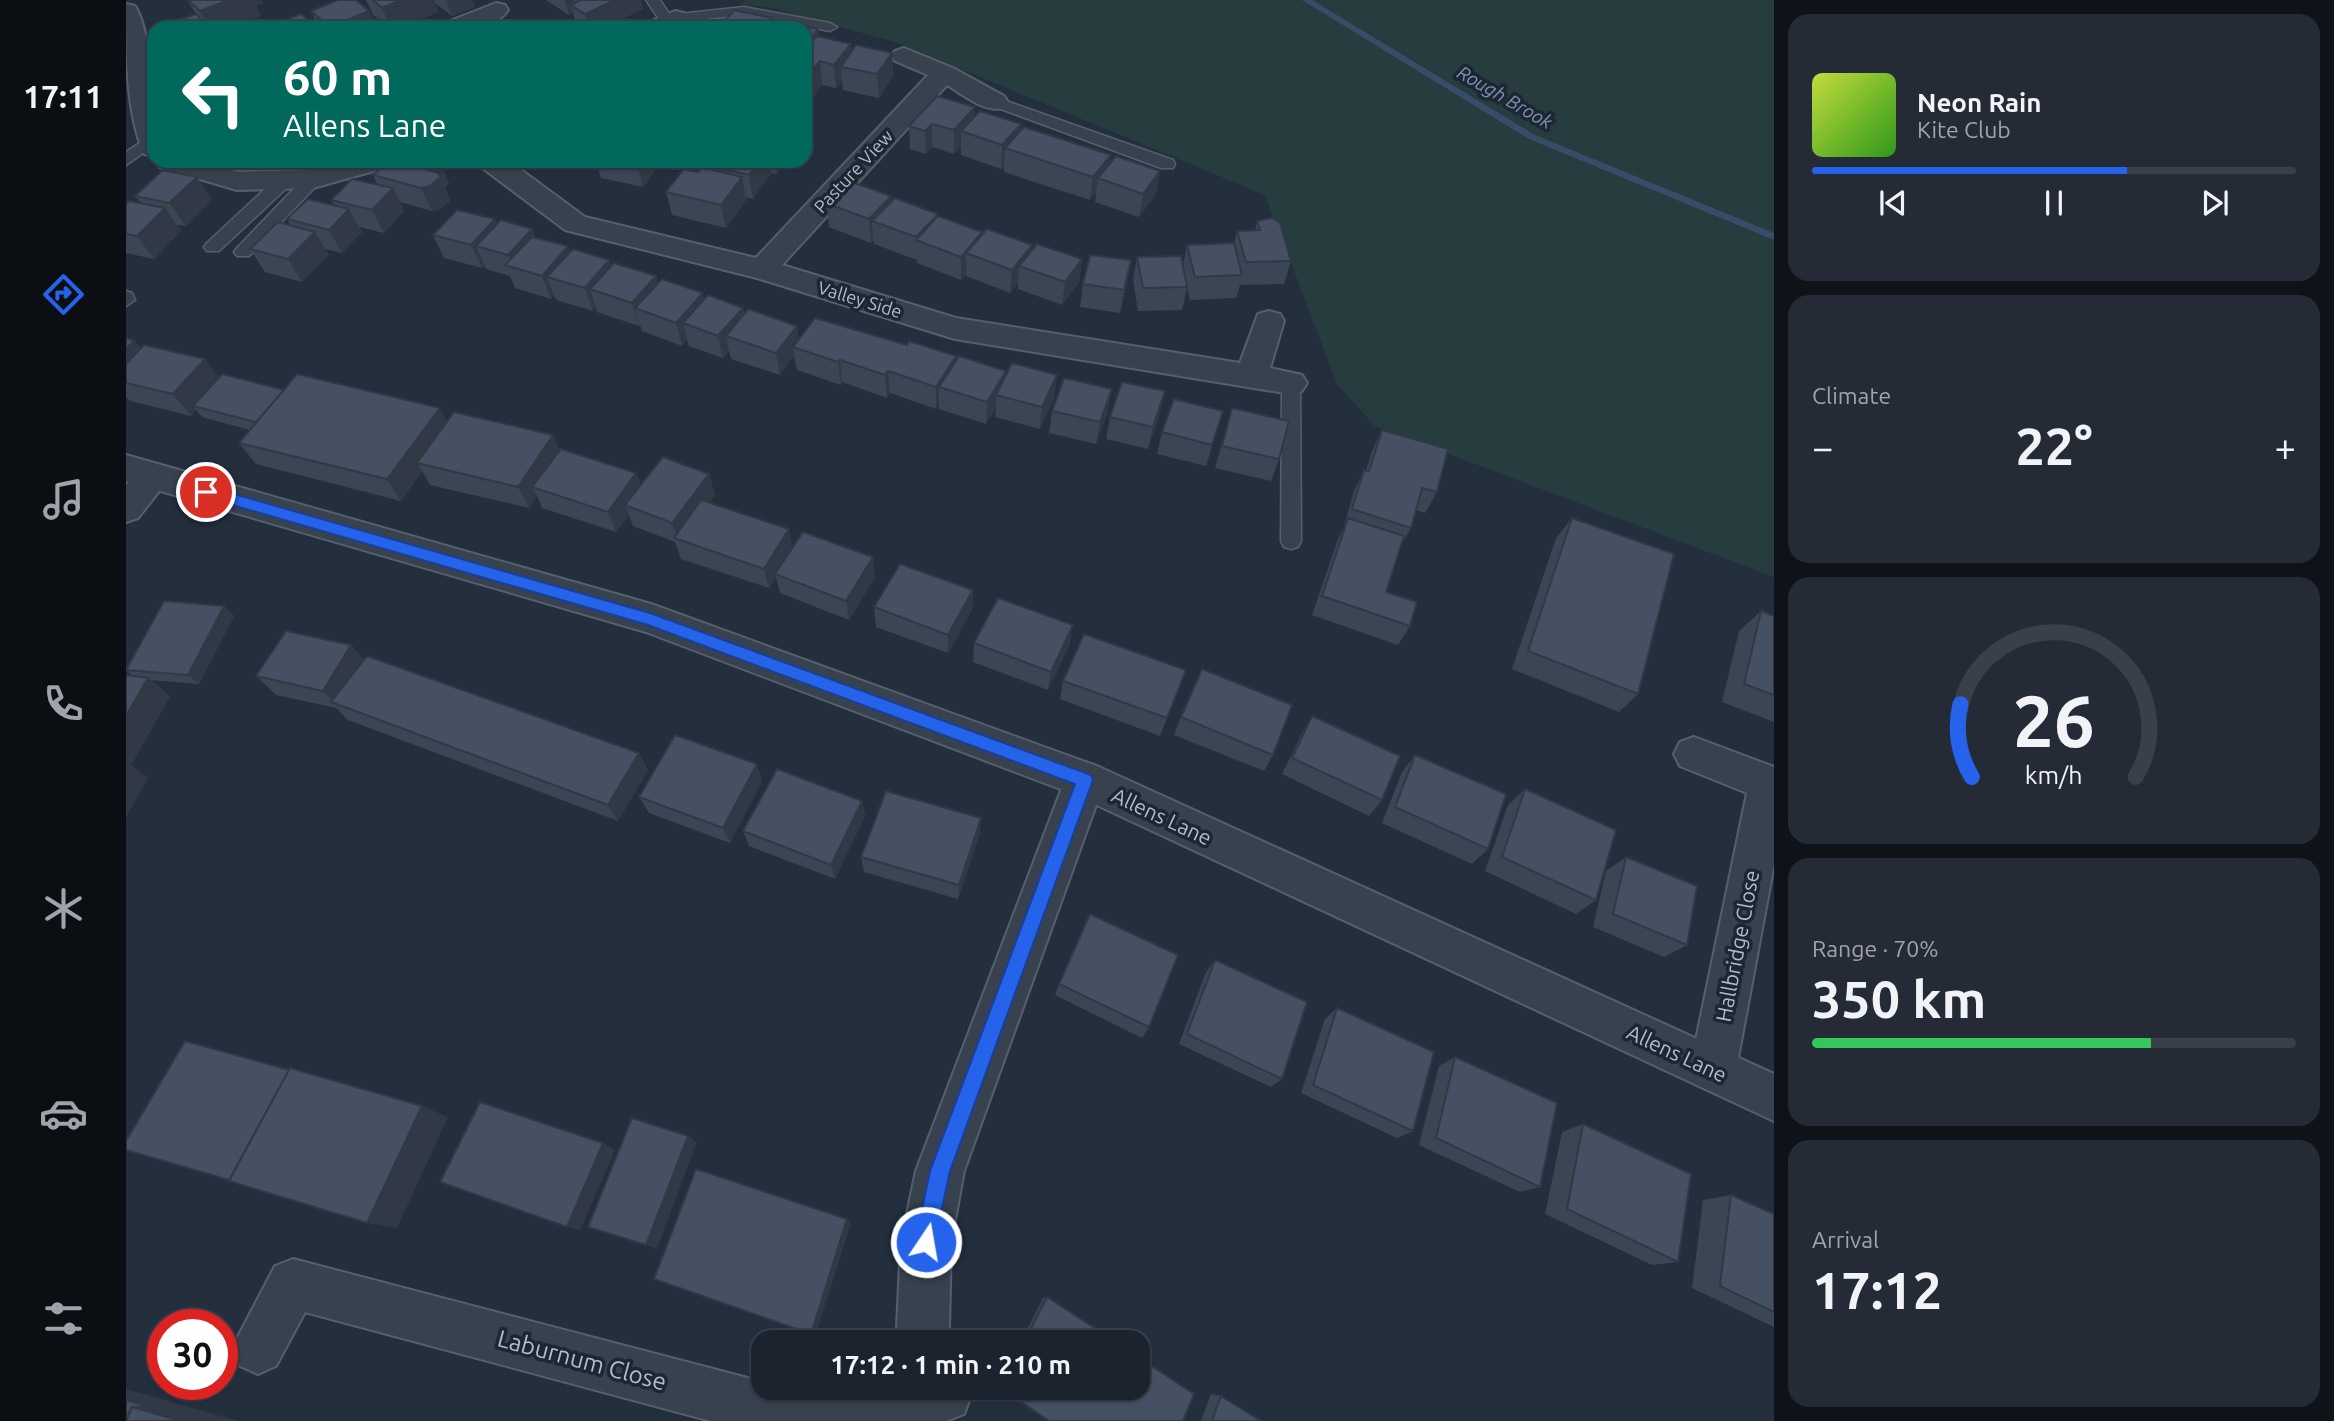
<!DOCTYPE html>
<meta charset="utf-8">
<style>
:root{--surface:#1b232e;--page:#242b36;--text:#f1f3f6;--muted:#a0a4aa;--line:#39404a;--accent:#2563eb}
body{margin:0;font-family:Ubuntu,sans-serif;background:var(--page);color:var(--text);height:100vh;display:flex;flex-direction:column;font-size:26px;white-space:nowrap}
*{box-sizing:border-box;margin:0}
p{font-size:23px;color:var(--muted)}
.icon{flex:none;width:38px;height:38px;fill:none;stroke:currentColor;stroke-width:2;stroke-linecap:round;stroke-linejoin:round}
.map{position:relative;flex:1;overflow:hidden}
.details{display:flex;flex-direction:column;gap:14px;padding:14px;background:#0f1319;width:560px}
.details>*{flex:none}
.guide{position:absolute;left:21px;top:21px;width:665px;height:147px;border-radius:21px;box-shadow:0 2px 5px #0004,0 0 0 2px var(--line);background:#00695c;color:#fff;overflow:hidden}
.speed{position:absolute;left:21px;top:1309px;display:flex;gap:14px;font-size:35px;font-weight:700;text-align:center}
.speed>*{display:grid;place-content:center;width:91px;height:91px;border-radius:50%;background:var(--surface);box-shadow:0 2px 5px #0004,0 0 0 2px var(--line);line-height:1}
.speed .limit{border:10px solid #d22;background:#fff;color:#111}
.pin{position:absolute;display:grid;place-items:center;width:60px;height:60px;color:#fff;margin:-30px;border:4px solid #fff;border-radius:50%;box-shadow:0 2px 7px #0007}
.me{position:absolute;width:77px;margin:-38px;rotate:12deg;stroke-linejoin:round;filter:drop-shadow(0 0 5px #0008)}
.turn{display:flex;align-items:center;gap:24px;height:147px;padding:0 21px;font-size:32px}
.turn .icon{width:91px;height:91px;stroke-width:2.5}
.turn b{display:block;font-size:49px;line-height:60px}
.big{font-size:52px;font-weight:700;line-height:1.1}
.details .tile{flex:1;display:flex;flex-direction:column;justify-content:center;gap:10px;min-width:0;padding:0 24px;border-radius:21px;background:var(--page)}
.details .dial{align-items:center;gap:0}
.dial svg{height:182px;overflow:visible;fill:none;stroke:var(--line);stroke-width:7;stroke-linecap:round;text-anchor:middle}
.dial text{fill:var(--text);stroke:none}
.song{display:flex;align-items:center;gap:21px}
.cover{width:84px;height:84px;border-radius:10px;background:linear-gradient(135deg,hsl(70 70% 55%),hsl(110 70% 35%))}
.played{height:7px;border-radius:4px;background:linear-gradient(90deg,var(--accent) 65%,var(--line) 65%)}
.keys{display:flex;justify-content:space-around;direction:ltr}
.heat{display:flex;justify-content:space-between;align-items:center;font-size:38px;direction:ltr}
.charge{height:10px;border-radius:5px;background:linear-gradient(90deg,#34c759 70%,var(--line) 0)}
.trip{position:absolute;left:625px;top:1330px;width:399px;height:70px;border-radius:21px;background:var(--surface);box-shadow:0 2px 5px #0004,0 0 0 2px var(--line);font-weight:700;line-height:70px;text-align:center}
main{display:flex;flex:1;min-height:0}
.tabs{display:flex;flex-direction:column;width:126px;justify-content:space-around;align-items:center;background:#0b0e12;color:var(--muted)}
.tabs .icon{width:49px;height:49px}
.tabs .active{color:var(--accent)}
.tabs b{font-size:32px;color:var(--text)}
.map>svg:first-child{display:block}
</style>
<main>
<nav class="tabs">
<b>17:11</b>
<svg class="icon active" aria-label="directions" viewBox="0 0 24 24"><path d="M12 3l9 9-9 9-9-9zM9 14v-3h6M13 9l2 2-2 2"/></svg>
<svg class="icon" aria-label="music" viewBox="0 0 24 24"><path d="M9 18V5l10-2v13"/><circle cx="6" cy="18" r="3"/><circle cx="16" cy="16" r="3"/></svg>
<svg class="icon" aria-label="phone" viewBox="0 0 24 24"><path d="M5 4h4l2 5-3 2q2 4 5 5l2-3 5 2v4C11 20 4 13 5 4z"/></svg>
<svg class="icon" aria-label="climate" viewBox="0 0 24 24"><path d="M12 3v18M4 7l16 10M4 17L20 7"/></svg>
<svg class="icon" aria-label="car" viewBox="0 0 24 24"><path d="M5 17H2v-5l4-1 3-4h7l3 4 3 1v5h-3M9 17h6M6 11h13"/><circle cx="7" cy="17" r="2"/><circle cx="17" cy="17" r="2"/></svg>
<svg class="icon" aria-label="filters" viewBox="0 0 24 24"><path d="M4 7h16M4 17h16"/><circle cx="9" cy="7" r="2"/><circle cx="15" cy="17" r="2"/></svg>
</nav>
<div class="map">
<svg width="1648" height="1421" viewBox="0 0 1648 1421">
<rect width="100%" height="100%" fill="#242f3e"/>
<path fill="#263c3f" d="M620,0H1648V577L1249,426L1211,384L1139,195L772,43L647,8L613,4Z"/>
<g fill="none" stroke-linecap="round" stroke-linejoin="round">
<path fill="#394c67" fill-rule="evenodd" d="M1176,0H1186L1409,135L1648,233V240L1403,139Z"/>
<defs>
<path id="service" d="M520,0H534L544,15L618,7L704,23L711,27L704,31L618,15L549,22L542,26L537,25Z
M869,97L1047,160L1049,164L1047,168H1035L864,105L861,102Z
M21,138L27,140V146L0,165V152Z
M160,174L168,179L166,183L93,251H81L78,247L81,243L154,175Z
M187,174L195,179L193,183L123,256H111L108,252L111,248L181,175Z
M0,291L6,293L9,300L0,306Z
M1165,376L1172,378L1174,383L1175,541L1172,547L1165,549L1158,547L1155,541L1156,383L1158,378Z"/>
<path id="minor" d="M370,3L379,5L382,10C369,30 337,28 316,28L319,23Z
M0,4L9,6C27,33 28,122 28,156L18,154C0,111 0,53 0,4Z
M549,11L558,13L561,18C551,32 533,28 518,28L521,23Z
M778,48L827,68L878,96L882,102L878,108C858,113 838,95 821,85L656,265L830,318L1114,363L1132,314L1143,311L1154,314L1158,321L1144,368L1176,375L1181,383L1176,391L1165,394L829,339L631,278L439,230L355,167L351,161H383L459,217L630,258L802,75L769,61L765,56L769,51Z
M29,161H73L112,172L186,170L221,161H266L262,167L187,188L111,190L33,167Z
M27,464L39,468L44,477L12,518L0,522V485L15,468Z
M1568,737L1648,767V864L1610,1069L1603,1085L1587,1092L1571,1085L1564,1069L1621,793L1554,766L1548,754L1554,742Z
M959,762L973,767L979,780L838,1171L825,1242L823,1328L827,1342H775L771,1328L775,1242L790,1171L939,780L945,767Z
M167,1259L637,1382V1388H842L845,1395L838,1414L820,1421H585L179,1312L150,1366L132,1374L114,1366L106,1348L149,1266Z"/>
<path id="tertiary" d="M0,455L525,604L973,767L1648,1074V1121L945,793L520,632L0,481Z"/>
</defs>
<use href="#service" stroke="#565f6c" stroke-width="3"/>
<use href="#minor" stroke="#565f6c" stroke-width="4"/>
<use href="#tertiary" stroke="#565f6c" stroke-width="4"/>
<use href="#service" fill="#38414e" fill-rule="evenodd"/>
<use href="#minor" fill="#38414e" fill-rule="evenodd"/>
<use href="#tertiary" fill="#38414e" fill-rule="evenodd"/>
</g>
<path fill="#3b4654" d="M61,0H135L137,3L130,6L135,16L104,28H80L70,14Z
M240,0H346L349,7L326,16L309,3L312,12L274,28H263L247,15Z
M420,0H515L517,9L498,18L499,21L485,28H451L447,13L443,15Z
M608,10L646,18L647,27L652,21L692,29L693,36L725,44V52L730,45L766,53L767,76L753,98L717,90L716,81L710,88L696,85L687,97L679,95V28H593Z
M185,11H243L251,28H193Z
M849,107L848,117L895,124V130L985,155L983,164L1034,171L1030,194L1013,217L969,202L970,192L964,200L878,172V166L875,169L835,155V146L828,154L806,147L800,154L784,149L783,126Z
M261,161H313L323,183L319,188L324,201L315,209L306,211L274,202L278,211L258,233L233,227L236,232L216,253L199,249L203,255L176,282L139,272L124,249L164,225L161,219L208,205L205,200L251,184L247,175Z
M439,161H536L517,187L475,178L472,168Z
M588,161H660L651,174L645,173L627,199L620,197V200L600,228L546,215L540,192L572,172L585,170L584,166Z
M71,177L86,200L60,226L51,225L55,231L28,259L0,253V204L15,203L9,196Z
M765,196L766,201L812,214V216L856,232V235L906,250L956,259L953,282L936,305L892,289V283L884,293L840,276V274L835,280L791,263V260L748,244L747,240L745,243L703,227L700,203Z
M1131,221L1165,261L1158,284L1114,285L1110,298L1064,300L1061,288L1056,310L1012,311L1007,280L1011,257L1057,265L1061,245L1108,244L1111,231H1129Z
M371,224L406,229L409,237L444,252L483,260L485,266L530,276L532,284L579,299L617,308L618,314L673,339L781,345L830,356V361L880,376L928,398L914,429L869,417L870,408L860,424L813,409V404L810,409L764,393L761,398L716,382L715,385L671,370L668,356L654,375L605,359L603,351L597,358L563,346L561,340L556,346L516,331L514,325L513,326L471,312L470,307L467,311L430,300L428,295L425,299L389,288L384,276L360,269L358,265L356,268L318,258L307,235Z
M957,284H1001L994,313L954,307Z
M0,338L8,341L15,348L93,377L322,421L434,451L510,473L515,486L583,474L589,495L583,503L667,548L749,577L723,620L654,593L650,577L643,588L555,559L549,542L507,526L503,515L490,532L416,508L411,496L403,508L304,485L296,471L275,501L130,464L113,443L124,430L76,417L70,410L65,416L4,401L0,397Z
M1106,408L1153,459L1145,481L1089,468Z
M926,411H982L970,444L923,433Z
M1097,411L1080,466L1031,454L1036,432Z
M1034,413L1022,449L980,439L984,417Z
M1256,430L1311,492L1299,513L1290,510L1285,528L1274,547L1260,592L1284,626L1272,645L1186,615L1212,539L1217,530L1228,491L1238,470H1240L1246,451Z
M1446,518L1512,694L1493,712L1386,669L1430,538Z
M847,590L846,610L822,653L750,627L748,607Z
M98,606L108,616L73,684L25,680L44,696L5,765L22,778L0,817V675L7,676L0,670Z
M1635,611L1648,616V722L1596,702L1613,631Z
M848,643L944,644L922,690L847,662Z
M225,645L238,660L513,753L522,770L492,821L222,720L210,708L150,695L130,676Z
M1060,670L1034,736L934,699L937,681Z
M1186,716L1256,800L1243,816L1156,774L1176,733Z
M1055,717L1147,755L1138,771L1048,735Z
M1289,755L1362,849L1346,864L1256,823L1276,772Z
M636,781L604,843L523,813L513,797Z
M1399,789L1470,900L1450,914L1359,871L1382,805Z
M736,801L739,816L709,879L623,846L617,831Z
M854,833L832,899L738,872L735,857Z
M1500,857L1561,945L1538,957L1467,927L1480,871Z
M1089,960L1156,1079L1145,1087L1053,1044L1080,972Z
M933,984L1023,1027L1016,1038L929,995Z
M1211,1008L1287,1131L1271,1138L1175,1093L1199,1019Z
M1329,1057L1414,1187L1394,1192L1293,1145L1313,1066Z
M1457,1124L1552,1262L1526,1265L1419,1214L1436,1132Z
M1605,1195L1648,1214V1327L1566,1288L1577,1200Z
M921,1297L990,1342H895L917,1298Z
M1085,1394L1095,1396L1135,1421H1075Z"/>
<path fill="#303945" d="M103,0H135L137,3L130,6L135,16L104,28H84L74,11Z
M275,0H308L312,12L274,28H265L256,8Z
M320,0H346L349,7L326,16Z
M439,0H448L451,9L445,5L447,13L443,15Z
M489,0H515L517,9L498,18L499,21L485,28H463L459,14Z
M243,11L251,28H205L204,27Z
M646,18L647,28H638Z
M692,29L694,52L679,72V46Z
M725,44L727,67H715L716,81L710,88L708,65Z
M766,53L767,76L753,98L751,74Z
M694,61L696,85L687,97L684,73Z
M685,101L688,125L679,138V110Z
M849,107L848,131H835V146L828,154V130Z
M806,124V147L800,154L799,131Z
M895,124L894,148H879L878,166L875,169L876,145Z
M985,155L982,179L972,178L970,192L964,200L967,177Z
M312,161H313L323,183L319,188L324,201L315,209L306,211L295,188L302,170Z
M512,161H536L517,187L511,163Z
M633,161H643L645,173L627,199L623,175Z
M649,161H660L651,174Z
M1034,171L1030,194L1013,217L1017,194Z
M71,177L86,200L60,226L43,203Z
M616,177L620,200L600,228L595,205Z
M267,188L278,211L258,233L246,210Z
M765,196L767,219L746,221L747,240L745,243L743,219Z
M39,208L55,231L28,259L11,236Z
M223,209L236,232L216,253L203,230Z
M812,214V237L790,240L791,261L790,237Z
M369,219L378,242L350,246L358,265L356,268L345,245Z
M406,229L415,253L387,267L382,255Z
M189,232L203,255L176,282L162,259Z
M856,232V255L840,253V274L835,280V257Z
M906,245L905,268L893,266L892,283L884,293L886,270Z
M442,246L450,270L421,277L428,295L425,299L416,276Z
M956,259L953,282L936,305L939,282Z
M483,260L490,283L464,289L470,307L467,311L459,288Z
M1005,260L1001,284L994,313L998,290Z
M530,276L536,299L509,308L513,326L506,303Z
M577,293L583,316L557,323L561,340L556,346L550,323Z
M617,308L622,331L600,336L603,351L597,358L592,336Z
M671,326L674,348L667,347L668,356L654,375L650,353Z
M8,341L27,363L0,383V349Z
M830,356V379L813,387V404L810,409V387Z
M79,359L96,381L67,406L70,410L65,416L47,394Z
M714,360L716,382L715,385L712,362Z
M762,371L764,393L761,398L759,375Z
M880,371L879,394L870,395V408L860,424L861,402Z
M931,375L928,398L914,429L916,407Z
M986,389L982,411L970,444L974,422Z
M1039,391L1034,413L1022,449L1027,427Z
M314,408L326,430L291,463L296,471L275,501L261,479Z
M427,435L436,456L406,487L411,496L403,508L392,487Z
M510,473L518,494L499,505L503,515L490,532L482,512Z
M583,474L589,495L555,541L552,540L546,523Z
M663,529L667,550L649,574L650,577L643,588L638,569Z
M747,557L749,577L723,620L720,601Z
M847,590L846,610L822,653V635Z
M98,606L108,616L73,684L62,675Z
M947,625L944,644L922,690L925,672Z
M225,645L242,664L211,705L197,691Z
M22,678L44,696L5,765L22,778L0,817V716Z
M513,753L522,770L492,821L482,805Z
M631,764L636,781L604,843L597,828Z
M736,801L739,816L709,879L705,865Z
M855,818L854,833L832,899L833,885Z
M296,1106L322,1117L271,1228L241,1223Z
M562,1136L571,1142L531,1249L520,1245Z
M477,1143L489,1150L454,1231L441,1227Z
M721,1219L725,1223L690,1334H685Z
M0,1389L113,1421H54L6,1407L0,1400Z"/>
<path fill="#455162" stroke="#303945" stroke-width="2" d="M62,0H103L74,11Z
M212,0H230L243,11L204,27L185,11Z
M247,0H275L256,8Z
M455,0H489L459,14L445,5Z
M608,10L646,18L638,28H593Z
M71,14L79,28H30L29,27Z
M175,14L192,28H138Z
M652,21L692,29L679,46V28H646Z
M313,22L320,28H299Z
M691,36L725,44L708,65L694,61L684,73L679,72V51Z
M730,45L766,53L751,74L715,67Z
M811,96L849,107L828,130L806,124L799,131L783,126Z
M679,100L685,101L679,110Z
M854,111L895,124L876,145L835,131Z
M898,127L985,155L967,177L879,148Z
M990,156L1034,171L1017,194L972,178Z
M261,161H312L302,170L312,173L314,177L304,186L295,188L247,175Z
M588,161H633L623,175L584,166Z
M575,167L616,177L595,205L540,192L558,169L572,172Z
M37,170L71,177L43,203L9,196Z
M226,179L267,188L246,210L205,200Z
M723,181L765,196L743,219L700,203Z
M769,198L812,214L790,237L746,221Z
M182,199L223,209L203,230L161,219Z
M3,201L39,208L11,236L0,234V204Z
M331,210L369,219L345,245L307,235Z
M812,216L856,232L835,257L790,240Z
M1146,218L1154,223L1165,261L1120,262L1111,231L1134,230L1131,221Z
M375,220L406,229L382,255L350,246Z
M152,222L189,232L162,259L124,249Z
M861,229L906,245L886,270L840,253Z
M406,237L442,246L416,276L379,265Z
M1108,243L1116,275L1069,277L1061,245Z
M911,244L956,259L939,282L893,266Z
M447,249L483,260L459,288L421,277Z
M964,255L1005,260L998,290L957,284Z
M1055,256L1061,287L1017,288L1011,257Z
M488,263L530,276L506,303L464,289Z
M536,279L577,293L550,323L509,308Z
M582,295L617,308L592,336L557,323Z
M622,309L671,326L650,353L600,336Z
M689,318L781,345L783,341L830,356L810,387L762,371L759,375L714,360L712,362L667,347Z
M0,338L8,341L0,349Z
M18,345L79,359L47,394L0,383V364Z
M833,356L880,371L861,402L813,387Z
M886,363L931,375L916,407L870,395Z
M96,374L158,390L130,422L67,406Z
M171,374L314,408L261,479L113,443Z
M938,378L986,389L974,422L926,411Z
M996,382L1039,391L1027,427L984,417Z
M1048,399L1097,411L1086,445L1036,432Z
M1106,408L1163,421L1153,459L1096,446Z
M328,412L427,435L392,487L291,463Z
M1256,430L1322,449L1311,492L1296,488L1285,528L1226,509L1238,470L1243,471Z
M435,449L510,473L482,512L406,487Z
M537,457L583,474L546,523L499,505Z
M575,500L663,529L638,569L548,538Z
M1222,518L1278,536L1260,592L1291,602L1284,626L1196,596Z
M1446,518L1548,554L1512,694L1402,651Z
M677,532L747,557L720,601L649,574Z
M774,564L847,590L822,635L748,607Z
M872,598L947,625L925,672L848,643Z
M38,601L98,606L62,675L0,670Z
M1635,611L1648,616V695L1618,684Z
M160,631L225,645L197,691L130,676Z
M958,634L1060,670L1041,718L937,681Z
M241,656L513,753L482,805L205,702Z
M1076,669L1166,705L1147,755L1055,717Z
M0,675L22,678L0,716Z
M1186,716L1274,756L1256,800L1166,758Z
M549,735L631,764L597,828L513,797Z
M1289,755L1380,794L1362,849L1269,807Z
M651,769L736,801L705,865L617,831Z
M1399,789L1490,830L1470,900L1376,857Z
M760,791L855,818L833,885L735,857Z
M1500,857L1571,886L1561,945L1487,914Z
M964,914L1052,955L1023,1027L933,984Z
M1089,960L1181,1002L1156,1079L1061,1034Z
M1211,1008L1308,1052L1287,1131L1187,1085Z
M59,1041L163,1070L103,1180L0,1150V1141Z
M1329,1057L1431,1103L1414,1187L1310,1138Z
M164,1068L296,1106L241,1223L103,1181Z
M354,1102L477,1143L441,1227L314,1182Z
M506,1118L562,1136L520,1245L462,1227Z
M1457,1124L1565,1174L1552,1262L1441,1209Z
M570,1169L721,1219L685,1334L528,1279Z
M1605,1195L1648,1214V1312L1594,1286Z
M921,1297L990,1342H898Z
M1012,1357L1068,1394L1057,1421H923L875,1388H1012Z
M1095,1396L1135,1421H1086Z
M0,1400L20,1406L6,1407L0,1419Z
M6,1407L54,1421H0Z"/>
<path fill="#2563eb" stroke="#184099" stroke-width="2" d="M80,486L524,613L965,775L967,780L824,1171L807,1249L800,1252L792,1249L789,1242L804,1171L949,784L522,625L75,496L73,492Z"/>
<g text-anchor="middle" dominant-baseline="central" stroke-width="7" stroke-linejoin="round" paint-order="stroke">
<g font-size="18" fill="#b4bcc9" stroke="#1d2633">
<text transform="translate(727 171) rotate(-47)">Pasture View</text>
<text transform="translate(734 299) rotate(17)">Valley Side</text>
</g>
<g font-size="19" font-style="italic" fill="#7c92b1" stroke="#1d2633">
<text transform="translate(1379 97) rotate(30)">Rough Brook</text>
</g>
<g font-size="21" fill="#b4bcc9" stroke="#1d2633">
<text transform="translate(1036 816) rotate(25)">Allens Lane</text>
<text transform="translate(1611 946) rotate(-79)">Hallbridge Close</text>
<text transform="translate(1551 1053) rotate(25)">Allens Lane</text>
</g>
<g font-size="24" fill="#b4bcc9" stroke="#1d2633">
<text transform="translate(456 1360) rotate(15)">Laburnum Close</text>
</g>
</g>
</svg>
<div class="speed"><div class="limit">30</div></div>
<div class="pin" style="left:80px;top:492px;background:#d93025"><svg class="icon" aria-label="arrive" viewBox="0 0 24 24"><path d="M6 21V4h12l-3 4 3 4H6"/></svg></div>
<svg class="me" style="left:800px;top:1242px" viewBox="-20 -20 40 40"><circle r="17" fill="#2563eb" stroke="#fff" stroke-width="3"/><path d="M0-11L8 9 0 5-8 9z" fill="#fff"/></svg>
<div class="trip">17:12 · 1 min · 210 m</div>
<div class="guide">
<div class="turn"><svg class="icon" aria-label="left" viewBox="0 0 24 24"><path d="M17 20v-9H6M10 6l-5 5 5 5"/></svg><div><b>60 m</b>Allens Lane</div></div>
</div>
</div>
<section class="details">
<div class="tile">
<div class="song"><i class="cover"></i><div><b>Neon Rain</b><p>Kite Club</p></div></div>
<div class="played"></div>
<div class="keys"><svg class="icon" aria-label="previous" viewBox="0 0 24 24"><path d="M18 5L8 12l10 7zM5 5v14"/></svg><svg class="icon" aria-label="pause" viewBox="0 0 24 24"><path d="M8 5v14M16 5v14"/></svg><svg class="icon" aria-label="next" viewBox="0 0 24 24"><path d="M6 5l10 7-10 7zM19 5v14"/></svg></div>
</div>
<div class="tile"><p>Climate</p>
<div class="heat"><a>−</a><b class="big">22°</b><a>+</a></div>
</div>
<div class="tile dial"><svg viewBox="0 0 100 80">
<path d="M14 69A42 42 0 1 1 86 69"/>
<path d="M14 69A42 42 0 0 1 9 37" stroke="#2563eb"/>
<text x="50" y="56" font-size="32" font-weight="700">26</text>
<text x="50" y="72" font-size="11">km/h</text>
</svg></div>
<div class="tile"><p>Range · 70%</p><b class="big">350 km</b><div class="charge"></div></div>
<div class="tile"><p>Arrival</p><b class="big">17:12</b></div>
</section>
</main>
